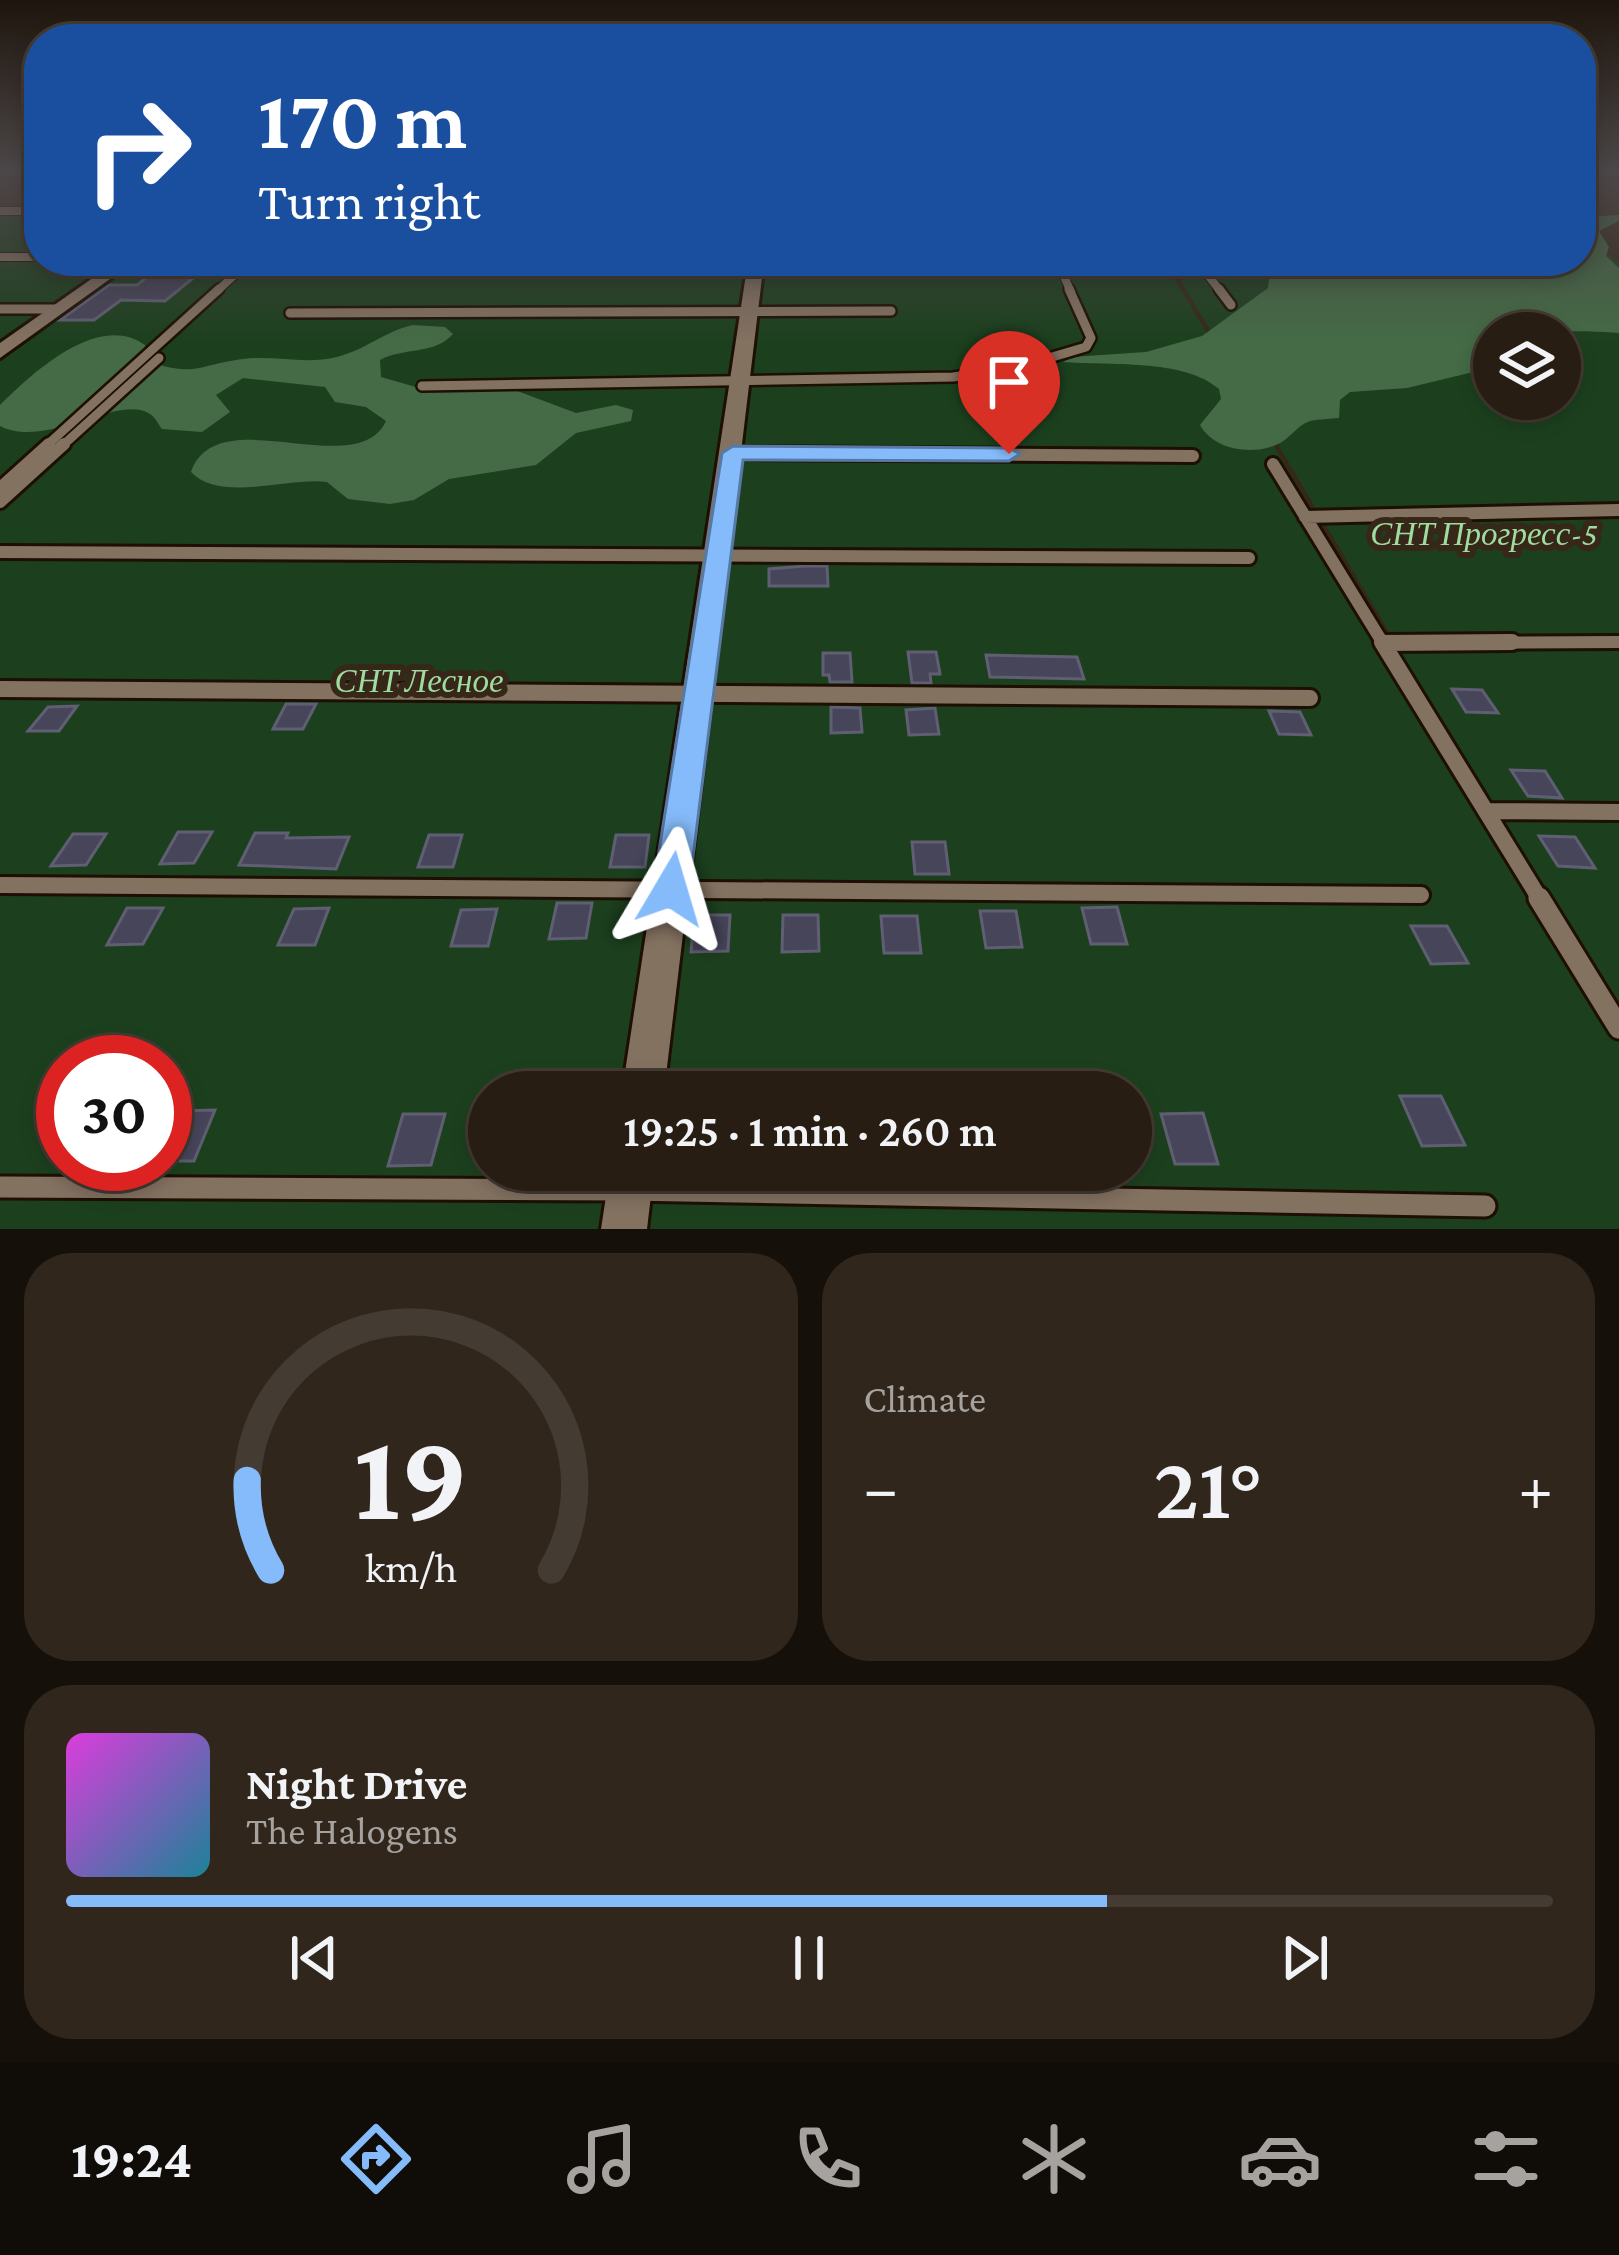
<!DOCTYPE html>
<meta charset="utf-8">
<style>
:root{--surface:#281d12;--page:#30261b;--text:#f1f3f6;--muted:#a5a29f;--line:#443b32;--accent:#85bbfb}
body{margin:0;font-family:"Crimson Pro",serif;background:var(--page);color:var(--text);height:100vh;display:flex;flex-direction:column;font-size:45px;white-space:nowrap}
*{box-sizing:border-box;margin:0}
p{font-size:39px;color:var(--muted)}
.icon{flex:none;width:66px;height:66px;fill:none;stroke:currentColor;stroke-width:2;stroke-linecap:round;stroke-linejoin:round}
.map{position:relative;height:1229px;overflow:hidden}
.details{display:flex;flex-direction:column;gap:24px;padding:24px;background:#16100a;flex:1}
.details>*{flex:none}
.banner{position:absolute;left:24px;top:24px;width:1572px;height:252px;border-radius:48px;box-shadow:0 6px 18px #0003,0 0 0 3px var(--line);background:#1a4fa0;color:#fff;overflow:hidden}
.tools{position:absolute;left:1473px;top:312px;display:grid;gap:24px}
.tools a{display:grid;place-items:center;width:108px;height:108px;border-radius:50%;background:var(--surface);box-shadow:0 6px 18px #0003,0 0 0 3px var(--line);font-size:60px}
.speed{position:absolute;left:36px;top:1035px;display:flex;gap:24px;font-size:60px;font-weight:700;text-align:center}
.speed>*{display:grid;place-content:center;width:156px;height:156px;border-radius:50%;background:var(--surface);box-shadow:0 6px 18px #0003,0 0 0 3px var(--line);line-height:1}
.speed .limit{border:18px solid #d22;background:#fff;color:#111}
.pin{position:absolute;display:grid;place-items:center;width:102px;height:102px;color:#fff;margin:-123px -51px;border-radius:50% 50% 50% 0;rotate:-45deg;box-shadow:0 0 12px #0007}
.pin .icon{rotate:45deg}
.me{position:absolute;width:132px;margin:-66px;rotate:7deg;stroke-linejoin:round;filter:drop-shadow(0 0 9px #0008)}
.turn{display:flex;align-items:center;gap:42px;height:252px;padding:0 36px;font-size:54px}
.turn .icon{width:156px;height:156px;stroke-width:2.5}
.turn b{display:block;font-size:84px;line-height:102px}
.big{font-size:90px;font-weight:600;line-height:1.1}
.details .card{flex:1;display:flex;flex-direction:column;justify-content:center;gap:18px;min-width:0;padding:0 42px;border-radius:48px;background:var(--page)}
.details .dial{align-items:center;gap:0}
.dial svg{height:312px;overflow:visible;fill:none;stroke:var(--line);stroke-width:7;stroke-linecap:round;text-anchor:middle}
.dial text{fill:var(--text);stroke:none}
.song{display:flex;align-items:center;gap:36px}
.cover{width:144px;height:144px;border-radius:18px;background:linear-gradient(135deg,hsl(300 70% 55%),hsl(190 70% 35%))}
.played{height:12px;border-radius:6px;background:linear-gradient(90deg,var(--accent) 70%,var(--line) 70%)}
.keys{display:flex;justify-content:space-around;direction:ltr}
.heat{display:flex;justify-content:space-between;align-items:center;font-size:66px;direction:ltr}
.details .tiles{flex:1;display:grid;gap:24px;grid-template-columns:1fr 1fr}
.card:last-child{grid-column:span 2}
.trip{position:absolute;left:468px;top:1071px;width:684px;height:120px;border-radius:60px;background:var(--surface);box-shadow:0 6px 18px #0003,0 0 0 3px var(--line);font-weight:600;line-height:120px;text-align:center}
.tabs{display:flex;height:192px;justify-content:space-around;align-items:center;background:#100c07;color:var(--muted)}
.tabs .icon{width:84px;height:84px}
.tabs .current{color:var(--accent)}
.tabs b{font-size:54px;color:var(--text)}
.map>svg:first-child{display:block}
</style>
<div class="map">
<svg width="1619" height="1229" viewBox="0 0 1619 1229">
<rect width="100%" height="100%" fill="#362718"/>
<path fill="#1c401e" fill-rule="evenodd" d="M0,210H39V261H1164L1619,1028V1229H0ZM63,1062H165V1164H63ZM489,1092H1131V1170H489Z
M1581,238L1619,262V1019L1169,261H1581ZM1494,333H1560V399H1494Z"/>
<path fill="#446b45" d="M1619,215V221L1599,231L1609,247L1606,256L1619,268V333C1575,329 1537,333 1494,333V367L1407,388L1350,392L1340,400L1339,418C1330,419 1319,419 1310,421C1297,425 1290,439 1278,444C1252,456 1214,450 1200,425L1221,399L1219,389C1183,358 1108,366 1063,362L1072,357L1146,352L1202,336L1268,288L1270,271L1257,266V261H1581V217Z
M413,325L445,327L453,334C435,355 404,347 380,360L381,377L426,390L501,385L576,413L616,405L633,410L631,421L576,433L536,465L449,479L414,500L390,504L348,499L327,482C289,477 220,503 191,472C217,398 357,484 386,421L366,407L335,402L325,387L243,378L216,395L230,412L202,432L162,429C158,424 155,417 150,414C119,393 46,450 0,426V405C31,374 98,311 145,345L144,361C200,377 192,366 243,359C274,355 306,365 337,357C365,350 385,331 413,325Z"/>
<path fill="#46455a" stroke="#5f5e73" stroke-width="3" d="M151,274L197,275L165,301L121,300L94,320H60L109,285H137Z
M805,566H827L828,586H769V569Z
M908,652H936L940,674H930L931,683H912Z
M823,653H850L852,682H830L829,675H823Z
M986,655L1077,657L1084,679L990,677Z
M1452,689L1482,690L1498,713L1466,712Z
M286,704H316L303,729H273Z
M77,706L59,731H28L48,707Z
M831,707L860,708L862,732L831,733Z
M935,708L939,734L909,735L906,710Z
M1269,711L1300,712L1311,735L1279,734Z
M1511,770L1545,771L1562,798L1528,796Z
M178,832H212L194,863L160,864Z
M255,833H288L286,838L349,837L336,869L239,865Z
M73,834H106L86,865L51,866Z
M429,835H462L453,867H418Z
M616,835H649L645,867H610Z
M1539,836L1575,837L1595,868L1558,866Z
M912,842H945L949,874H915Z
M557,903H592L586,938L549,939Z
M1117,907L1127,944H1091L1082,908Z
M127,908H163L143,944L107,945Z
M329,908L315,945H278L294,909Z
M497,909L488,946H451L461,910Z
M980,911H1016L1022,947L986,948Z
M694,915H730L728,951L691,952Z
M783,915H818L819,951L782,952Z
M881,916H917L921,953H884Z
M1411,926H1447L1468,963L1431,964Z
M1400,1096H1441L1465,1145L1422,1146Z
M215,1110L194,1161H165V1129L173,1111Z
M1203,1113L1218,1164H1175L1161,1114Z
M403,1114H445L431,1165L388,1166Z"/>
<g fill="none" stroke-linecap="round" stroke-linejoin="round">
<defs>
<path id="lane-far4" d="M0,211H39
M0,257H39
M753,261L902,262
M1057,261L1071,292
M1197,261L1221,292
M216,292L250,261"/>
<path id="lane-far3" d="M1219,289L1231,305
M0,309H59
M290,313L891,311
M422,386L953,377L1012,369L1086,347L1091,338L1069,289
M45,447L219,289
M61,447L159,358"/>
<path id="lane-far2" d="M733,453L1193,456
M1273,464L1384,645
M0,488L49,444
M0,502L64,444
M1305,517L1619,510
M0,552L1249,558
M1383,643L1619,642"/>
<path id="lane-far1" d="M1382,642L1541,901
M1383,643L1512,642
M0,689L1310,698
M1486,811L1619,812
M0,885L1421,895"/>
<path id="lane" d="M1539,898L1619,1028
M0,1187L629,1190L1485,1206"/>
<path id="street" d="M117,261H135L0,358V343Z
M748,261H764L664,1092H622Z
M610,1170H654L647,1229H601Z"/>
</defs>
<use href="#lane-far4" stroke="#1d0f03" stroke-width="10"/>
<use href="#lane-far3" stroke="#1d0f03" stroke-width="14"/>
<use href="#lane-far2" stroke="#1d0f03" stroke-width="18"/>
<use href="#lane-far1" stroke="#1d0f03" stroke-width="22"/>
<use href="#lane" stroke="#1d0f03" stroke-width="27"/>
<use href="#street" stroke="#1d0f03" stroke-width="6"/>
<use href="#lane-far4" stroke="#847261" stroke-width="8"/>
<use href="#lane-far3" stroke="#847261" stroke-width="9"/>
<use href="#lane-far2" stroke="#847261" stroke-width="12"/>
<use href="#lane-far1" stroke="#847261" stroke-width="16"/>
<use href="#lane" stroke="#847261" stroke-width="21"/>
<use href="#street" fill="#847261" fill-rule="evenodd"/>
</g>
<linearGradient id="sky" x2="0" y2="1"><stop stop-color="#1e150d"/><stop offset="0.5" stop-color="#4c4748"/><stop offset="1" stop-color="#4c4748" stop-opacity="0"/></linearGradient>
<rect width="1619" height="343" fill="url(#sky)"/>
<path fill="#85bbfb" stroke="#567aa3" stroke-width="3" d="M733,446L1009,448L1020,454L1009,461L743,460L689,889L684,900L671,905L658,900L653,889L722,453Z"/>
<g text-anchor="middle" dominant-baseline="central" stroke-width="12" stroke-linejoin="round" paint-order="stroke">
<g font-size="33" font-style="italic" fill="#9edca0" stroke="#362718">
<text x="1484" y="533">СНТ Прогресс-5</text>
<text x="419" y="680">СНТ Лесное</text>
</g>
</g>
</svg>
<div class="tools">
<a><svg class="icon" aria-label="layers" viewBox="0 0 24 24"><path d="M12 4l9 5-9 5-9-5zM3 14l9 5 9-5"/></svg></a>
</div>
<div class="speed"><div class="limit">30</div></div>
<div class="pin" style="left:1009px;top:454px;background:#d93025"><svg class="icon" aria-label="arrive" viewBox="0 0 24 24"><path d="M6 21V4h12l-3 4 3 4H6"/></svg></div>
<svg class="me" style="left:671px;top:889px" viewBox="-20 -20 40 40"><path d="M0-17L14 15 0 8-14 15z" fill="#85bbfb" stroke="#fff" stroke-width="4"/></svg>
<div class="trip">19:25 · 1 min · 260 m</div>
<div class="banner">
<div class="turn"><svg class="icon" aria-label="right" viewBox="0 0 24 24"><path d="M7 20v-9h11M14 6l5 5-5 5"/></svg><div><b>170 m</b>Turn right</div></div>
</div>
</div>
<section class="details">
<div class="tiles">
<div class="card dial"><svg viewBox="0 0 100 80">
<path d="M14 69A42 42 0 1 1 86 69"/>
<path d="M14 69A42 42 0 0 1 8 46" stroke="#85bbfb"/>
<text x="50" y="56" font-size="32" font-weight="700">19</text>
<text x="50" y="72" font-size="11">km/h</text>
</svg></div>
<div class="card"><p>Climate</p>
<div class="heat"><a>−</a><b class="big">21°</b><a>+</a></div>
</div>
<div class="card">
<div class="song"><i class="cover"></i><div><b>Night Drive</b><p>The Halogens</p></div></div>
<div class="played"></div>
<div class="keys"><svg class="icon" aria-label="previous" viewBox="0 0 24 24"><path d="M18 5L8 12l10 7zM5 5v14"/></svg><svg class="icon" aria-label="pause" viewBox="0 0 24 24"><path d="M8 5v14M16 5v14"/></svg><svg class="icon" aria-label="next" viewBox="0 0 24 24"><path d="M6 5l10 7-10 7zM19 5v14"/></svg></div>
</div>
</div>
</section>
<nav class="tabs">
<b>19:24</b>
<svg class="icon current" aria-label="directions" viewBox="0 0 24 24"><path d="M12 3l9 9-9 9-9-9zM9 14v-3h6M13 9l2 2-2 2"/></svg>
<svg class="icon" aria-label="music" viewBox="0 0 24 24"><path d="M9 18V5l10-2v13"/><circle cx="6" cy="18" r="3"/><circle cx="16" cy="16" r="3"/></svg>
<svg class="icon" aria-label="phone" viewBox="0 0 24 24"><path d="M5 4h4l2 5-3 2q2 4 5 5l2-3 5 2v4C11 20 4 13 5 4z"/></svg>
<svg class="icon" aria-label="climate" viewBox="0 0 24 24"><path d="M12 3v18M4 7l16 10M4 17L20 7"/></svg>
<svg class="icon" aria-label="car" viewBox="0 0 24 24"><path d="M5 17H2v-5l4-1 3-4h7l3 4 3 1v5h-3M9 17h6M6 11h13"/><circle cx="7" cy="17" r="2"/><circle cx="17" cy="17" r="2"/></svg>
<svg class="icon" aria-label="filters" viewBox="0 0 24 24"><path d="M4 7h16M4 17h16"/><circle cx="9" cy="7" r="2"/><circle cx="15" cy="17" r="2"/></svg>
</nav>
